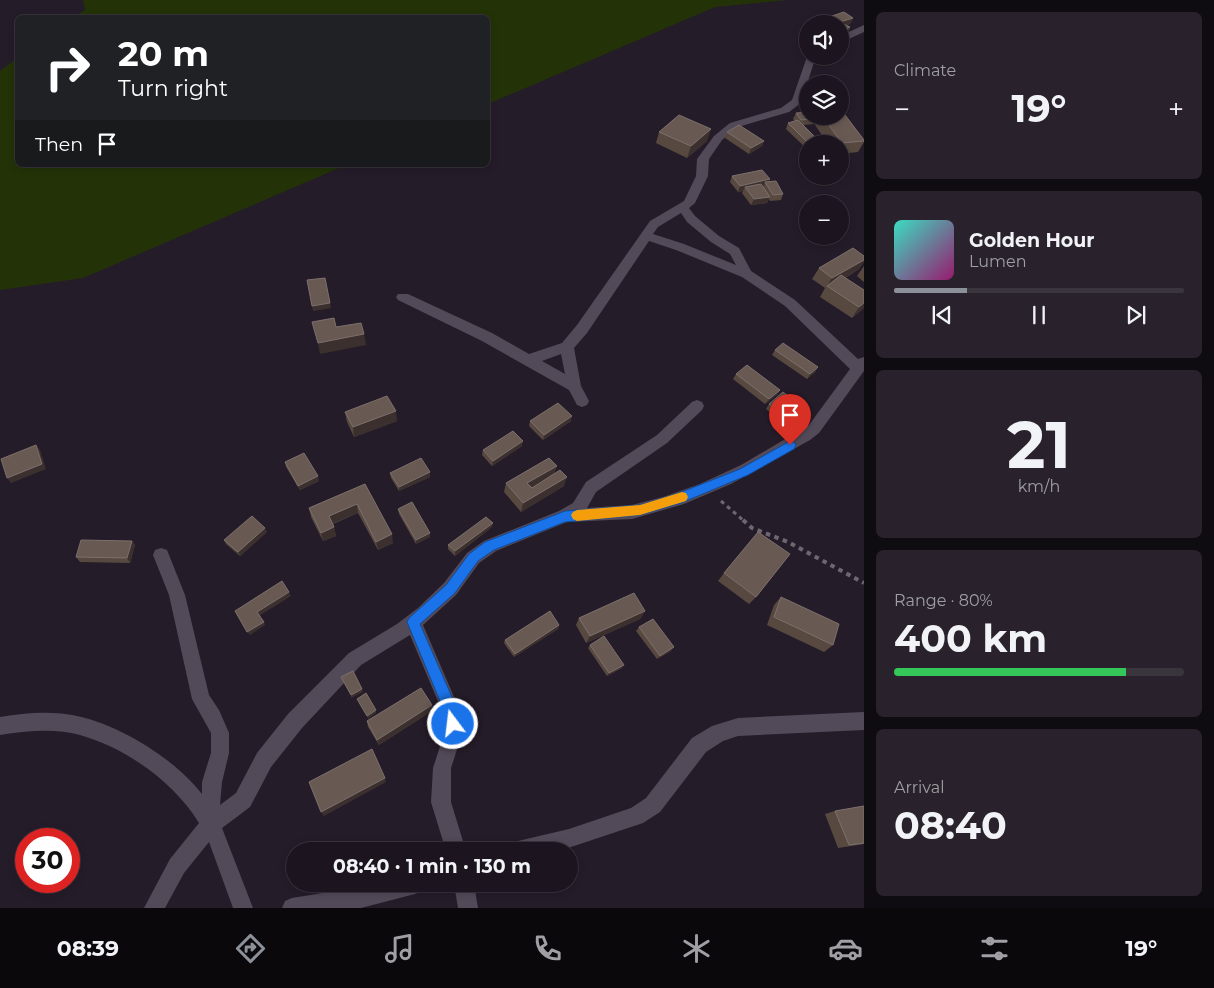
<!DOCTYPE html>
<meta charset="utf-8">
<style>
:root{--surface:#1c151f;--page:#29222c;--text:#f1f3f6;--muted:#a09fa4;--line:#3a343d;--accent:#8c9099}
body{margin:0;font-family:Montserrat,sans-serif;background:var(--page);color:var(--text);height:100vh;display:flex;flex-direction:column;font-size:19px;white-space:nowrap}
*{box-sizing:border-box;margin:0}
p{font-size:16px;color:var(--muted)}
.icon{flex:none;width:28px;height:28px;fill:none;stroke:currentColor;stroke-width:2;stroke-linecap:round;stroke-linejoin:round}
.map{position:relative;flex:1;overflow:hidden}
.panel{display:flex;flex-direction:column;gap:12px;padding:12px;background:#0f0c11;width:350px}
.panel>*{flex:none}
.top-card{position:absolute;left:15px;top:15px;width:475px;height:152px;border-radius:8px;box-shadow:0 2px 8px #0003,0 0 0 1px var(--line);background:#202124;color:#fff;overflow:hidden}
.fabs{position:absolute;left:799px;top:15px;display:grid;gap:10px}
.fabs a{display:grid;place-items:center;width:50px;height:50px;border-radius:50%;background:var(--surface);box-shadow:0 2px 8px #0003,0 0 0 1px var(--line);font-size:25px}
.speed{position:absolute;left:15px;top:828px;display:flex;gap:10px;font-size:25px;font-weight:700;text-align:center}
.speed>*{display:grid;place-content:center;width:65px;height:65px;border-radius:50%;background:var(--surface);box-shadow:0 2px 8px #0003,0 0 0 1px var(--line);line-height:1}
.speed .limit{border:8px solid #d22;background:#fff;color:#111}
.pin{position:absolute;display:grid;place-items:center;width:42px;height:42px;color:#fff;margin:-51px -21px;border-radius:50% 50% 50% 0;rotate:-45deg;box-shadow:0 0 5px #0007}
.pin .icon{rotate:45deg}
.me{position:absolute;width:55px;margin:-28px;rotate:345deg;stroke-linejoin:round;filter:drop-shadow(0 0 4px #0008)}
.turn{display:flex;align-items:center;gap:18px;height:105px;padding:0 20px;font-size:22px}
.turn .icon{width:65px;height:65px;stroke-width:2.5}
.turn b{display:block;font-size:35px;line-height:42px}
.then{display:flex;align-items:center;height:48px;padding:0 20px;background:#0003;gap:10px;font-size:19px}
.big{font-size:38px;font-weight:700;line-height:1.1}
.panel .tile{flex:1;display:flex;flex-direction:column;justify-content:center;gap:8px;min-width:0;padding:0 18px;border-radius:8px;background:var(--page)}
.panel .dial{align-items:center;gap:0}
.dial b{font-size:65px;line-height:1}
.song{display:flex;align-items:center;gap:15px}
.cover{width:60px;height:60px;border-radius:8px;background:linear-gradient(135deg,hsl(170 70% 55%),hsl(320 70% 35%))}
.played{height:5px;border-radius:2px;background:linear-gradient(90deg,var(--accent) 25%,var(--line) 25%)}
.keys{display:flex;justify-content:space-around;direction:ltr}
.heat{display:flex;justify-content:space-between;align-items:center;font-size:28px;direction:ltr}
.charge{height:8px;border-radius:4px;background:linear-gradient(90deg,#34c759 80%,var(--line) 0)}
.trip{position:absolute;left:286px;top:842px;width:292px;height:50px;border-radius:25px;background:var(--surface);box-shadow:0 2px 8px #0003,0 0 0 1px var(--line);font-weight:700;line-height:50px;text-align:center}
.tabs{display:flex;height:80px;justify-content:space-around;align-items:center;background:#0b080c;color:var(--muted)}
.tabs .icon{width:35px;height:35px}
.tabs .active{color:var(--accent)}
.tabs b{font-size:22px;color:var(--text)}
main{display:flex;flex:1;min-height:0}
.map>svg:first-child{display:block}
</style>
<main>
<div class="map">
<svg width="864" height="908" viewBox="0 0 864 908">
<rect width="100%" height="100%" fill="#251c29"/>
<path fill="#233307" d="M83,0H788L715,7L488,104V18L74,17L85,10Z
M17,58L18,165H346L83,278L0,290V71Z"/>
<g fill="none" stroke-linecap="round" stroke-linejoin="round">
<path stroke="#6e6772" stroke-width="3" stroke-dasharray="4 4" stroke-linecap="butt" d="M721,501L744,521"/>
<path stroke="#6e6772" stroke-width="4" stroke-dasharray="4.5 4.5" stroke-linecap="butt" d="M743,520L752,528L788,542L864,583"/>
<path fill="#534a59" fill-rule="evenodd" d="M864,25V32L840,43V36Z
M808,54V56H816L801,103L789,112L738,127L722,140L709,159L708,176L695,203L689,208L695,216L719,236L739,248L751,271L795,300L858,359L864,357V371L819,433L810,440L731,484L684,504L632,519L567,522L496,551L479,563L456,595L423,625L461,713L462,734L451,768V802L466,851H446L431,802L433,768L444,734L443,713L410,635L361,665L302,728L271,767L250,807L222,828L253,908H233L209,842L184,873L165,908H144L170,859L199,823C174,782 126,748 80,735C55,728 26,731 0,735V717C24,713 48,711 72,715C117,723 174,758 202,794V782L211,753V733L192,699L169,595L153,555L155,550L161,548L167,550L185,595L209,695L219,710L229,733V753L222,782L220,805L236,793L257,753L288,714L349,653L397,624L418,608L444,583L467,553L484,541L559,511L573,503L586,482L657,435L692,402L697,400L702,402L704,406L702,410L667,443L596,492L587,508L632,505L663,497L700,484L741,465L809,425L850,369L785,306L742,277L676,250L649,241L587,333L574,348L581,386L589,401L587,405L582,407L577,405L569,390L482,341L398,300L396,297L398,294H408L492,333L529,354L562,343L577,325L650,221L684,201L696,176L697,159L714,136L730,123L781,108L792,100ZM681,213L687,222L711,242L730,254L736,265L684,244L653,234L658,227ZM561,354L565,374L542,361Z
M864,712V730L738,736L723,741L706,752L660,812L643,823L559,851H508L511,844L518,841L569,829L631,808L646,798L692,738L712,726L738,718Z
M377,884H425L422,891L415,894L361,908H282L285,901L292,898Z
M454,884H474L478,908H458Z"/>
</g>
<path fill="#574940" d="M832,16L853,18L850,24L846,25L850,27L848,33L840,38V24H820V22L831,18Z
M796,113L808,116H840L864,140V142L858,152L840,154V144H828L815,125V124L803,125L822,144H808V150L786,129L788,123L795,121L793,119Z
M659,132L707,141L687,158L656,143Z
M727,132L764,141L762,146L749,154L725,138Z
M732,176L770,179L769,182L783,194L781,200L770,201L769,199L767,203L751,205L742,193L743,191L738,192L730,182Z
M864,256V262L859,269L845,278L864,308L852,318L820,297L825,288L812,279L819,268Z
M864,266V282L857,276Z
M775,350L818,367L815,372L807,379L772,355Z
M736,374L780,390L777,395L765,404L733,379Z
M769,404L805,417L791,429L766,409Z
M345,412L397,421L354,437L347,422Z
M530,421H571L543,440L529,426Z
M522,446L492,466L482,455L483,450Z
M285,462L319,481L300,490L286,467Z
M430,472V477L399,491L391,478L390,473Z
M506,483L564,486L521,512L504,492Z
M365,484L393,543L378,550L358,513L333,524L336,536L323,541L311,517L309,508Z
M398,509L430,537L416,544L399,514Z
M492,527L455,556L448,549V545Z
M267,532L240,556L226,544L224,540Z
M132,541L135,545L130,563L80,562L76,557Z
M724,573L756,597L749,604L718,581Z
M781,597L833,645L824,652L767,625L774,605Z
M645,611L640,619L586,643L576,625L579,618Z
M559,625L558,629L514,657L504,643L505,640Z
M639,627L671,651L657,659L636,631Z
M590,645L622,668L607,676L588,648Z
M432,711L379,745L368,727L367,721Z
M864,806V844L838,848L825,814L835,811Z"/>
<path fill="#3c302f" d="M853,18L850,24L840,27V22Z
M850,27L848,33L840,38L842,32Z
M711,129L707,141L687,158L691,146Z
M764,141L762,146L749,154L751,148Z
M770,179L768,185L765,182L764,186L747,190L745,187L743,191L738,192L740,186Z
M770,197L767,203L751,205L754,199Z
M864,260V262L859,269L829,287L827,286L832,278Z
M330,303L331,308L313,311L312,306Z
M864,303V308L852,318L859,307Z
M364,334L366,345L320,354L318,343Z
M818,367L815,372L807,379L810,374Z
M780,390L777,395L765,404L769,399Z
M396,411L397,421L354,437L353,427Z
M809,412L805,417L791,429L794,423Z
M572,416L571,421L543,440L544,435Z
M523,441L522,446L492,466L493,461Z
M36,445L40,450L46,469L11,483L7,478Z
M557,466L554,475L525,492L527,483Z
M430,472V477L399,491V487Z
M318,476L319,481L300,490L298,486Z
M567,477L564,486L521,512L523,503Z
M357,504L358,513L331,524L329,516Z
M493,523L492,527L455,556V551Z
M334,527L336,536L323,541L321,533Z
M265,528L267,532L240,556L238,552Z
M430,533V537L416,544V540Z
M392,534L393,543L378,550L376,542Z
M132,541L135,545L130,563L127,558Z
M289,592L291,596L259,616L257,612Z
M645,611L640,619L586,643L590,636Z
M264,622L265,625L250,635L247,632Z
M559,625L558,629L514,657L515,654Z
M674,647L671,651L657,659L660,656Z
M624,665L622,668L607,676L609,673Z
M362,689L363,692L351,698V695Z
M432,705V711L379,745L377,740Z
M376,710V713L368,719L367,716Z
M385,778L386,782L324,816L321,812Z"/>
<path fill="#685a53" stroke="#7d706c" d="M844,12L853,18L840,22L832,16Z
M828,17L850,27L842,32L840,31V24H824L820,22Z
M842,111L864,140V141L842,143L822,116H840V112Z
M808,112V116H819L818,118L801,120L796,113Z
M679,115L711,129L691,146L659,132Z
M798,120L822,144H809L788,123Z
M739,125L764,141L751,148L727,132Z
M762,170L770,179L740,186L732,176Z
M776,181L783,194L773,195L765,182Z
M761,184L770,197L754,199L745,187Z
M853,248L864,256V260L832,278L819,268Z
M841,275L864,290V303L859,307L827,286Z
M325,278L330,303L312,306L307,280Z
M334,318L336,327L361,323L364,334L318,343L312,322Z
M783,343L818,367L810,374L775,350Z
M747,365L780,390L769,399L736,374Z
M783,392L809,412L794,423L769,404Z
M387,396L396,411L353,427L345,412Z
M558,403L572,416L544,435L530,421Z
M513,431L523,441L493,461L483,450Z
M36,445L42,464L7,478L1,459Z
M304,453L318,476L298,486L285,462Z
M421,458L430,472L399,487L390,473Z
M549,458L557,466L527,483L532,488L560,470L567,477L523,503L506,483Z
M365,484L392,534L376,542L357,504L329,516L334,527L321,533L309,508Z
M412,502L430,533L416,540L398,509Z
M252,516L265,528L238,552L224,540Z
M486,517L493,523L455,551L448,545Z
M758,532L790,554L756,597L724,573Z
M81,540L132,541L127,558L76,557Z
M282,581L289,592L257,612L264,622L247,632L235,611Z
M634,593L645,611L590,636L579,618Z
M781,597L839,624L833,645L774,617Z
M550,611L559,625L515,654L505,640Z
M653,619L674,647L660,656L639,627Z
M604,636L624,665L609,673L590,645Z
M353,671L362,689L351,695L341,677Z
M421,688L432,705L377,740L367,721Z
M366,693L376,710L367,716L357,699Z
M372,749L385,778L321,812L309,782Z
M864,806V843L849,845L835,811Z"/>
<path fill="#1a73e8" stroke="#114b97" d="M790,441L794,442L796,445L794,449L748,475L681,503L640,515L565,522L494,550L478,561L455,593L420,624L459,713L460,724L458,728L453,730L448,728L445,713L407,622L409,618L446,585L469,554L485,542L565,511L640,505L679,493L740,469Z"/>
<path fill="#f59e0b" d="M682,492L686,493L688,497L686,501L640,515L577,521L573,519L571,515L573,512L577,510L640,505Z"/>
</svg>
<div class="fabs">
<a><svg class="icon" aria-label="sound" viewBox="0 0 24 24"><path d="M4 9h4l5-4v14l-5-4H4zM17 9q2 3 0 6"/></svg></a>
<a><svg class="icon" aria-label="layers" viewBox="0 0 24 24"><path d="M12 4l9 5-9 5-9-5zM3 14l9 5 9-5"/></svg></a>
<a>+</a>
<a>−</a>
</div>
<div class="speed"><div class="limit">30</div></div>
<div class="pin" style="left:790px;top:445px;background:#d93025"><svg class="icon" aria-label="arrive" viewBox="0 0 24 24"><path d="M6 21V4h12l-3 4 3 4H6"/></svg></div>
<svg class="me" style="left:453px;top:724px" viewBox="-20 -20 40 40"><circle r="17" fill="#1a73e8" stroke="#fff" stroke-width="3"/><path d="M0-11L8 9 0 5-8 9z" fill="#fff"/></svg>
<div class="trip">08:40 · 1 min · 130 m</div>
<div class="top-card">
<div class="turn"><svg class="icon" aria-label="right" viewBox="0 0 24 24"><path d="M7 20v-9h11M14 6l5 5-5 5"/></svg><div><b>20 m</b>Turn right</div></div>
<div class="then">Then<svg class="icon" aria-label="arrive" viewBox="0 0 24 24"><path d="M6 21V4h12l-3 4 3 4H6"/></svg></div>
</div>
</div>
<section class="panel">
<div class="tile"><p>Climate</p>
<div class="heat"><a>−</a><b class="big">19°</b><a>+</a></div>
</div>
<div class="tile">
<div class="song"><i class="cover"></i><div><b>Golden Hour</b><p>Lumen</p></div></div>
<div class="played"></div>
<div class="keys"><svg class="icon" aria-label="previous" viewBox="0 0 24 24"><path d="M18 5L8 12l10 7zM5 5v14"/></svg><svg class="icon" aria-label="pause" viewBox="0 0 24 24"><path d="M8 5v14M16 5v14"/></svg><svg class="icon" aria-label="next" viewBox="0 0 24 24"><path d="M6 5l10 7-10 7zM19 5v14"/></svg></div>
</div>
<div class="tile dial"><b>21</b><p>km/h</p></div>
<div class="tile"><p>Range · 80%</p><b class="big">400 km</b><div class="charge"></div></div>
<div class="tile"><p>Arrival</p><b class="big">08:40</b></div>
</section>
</main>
<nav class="tabs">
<b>08:39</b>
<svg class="icon active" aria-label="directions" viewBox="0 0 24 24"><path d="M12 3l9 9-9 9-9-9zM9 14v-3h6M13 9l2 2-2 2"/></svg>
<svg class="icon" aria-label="music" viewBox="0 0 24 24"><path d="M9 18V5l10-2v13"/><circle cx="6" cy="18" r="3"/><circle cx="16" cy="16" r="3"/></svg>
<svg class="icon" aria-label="phone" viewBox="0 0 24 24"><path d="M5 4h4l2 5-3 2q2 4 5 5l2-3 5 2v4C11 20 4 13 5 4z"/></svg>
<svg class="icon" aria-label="climate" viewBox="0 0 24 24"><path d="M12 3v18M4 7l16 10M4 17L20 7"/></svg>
<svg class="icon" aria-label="car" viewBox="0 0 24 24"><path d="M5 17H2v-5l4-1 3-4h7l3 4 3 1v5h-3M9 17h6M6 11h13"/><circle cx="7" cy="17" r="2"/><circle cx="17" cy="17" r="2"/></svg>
<svg class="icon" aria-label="filters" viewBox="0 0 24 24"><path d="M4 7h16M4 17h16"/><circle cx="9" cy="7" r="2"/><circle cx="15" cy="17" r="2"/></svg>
<b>19°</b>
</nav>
